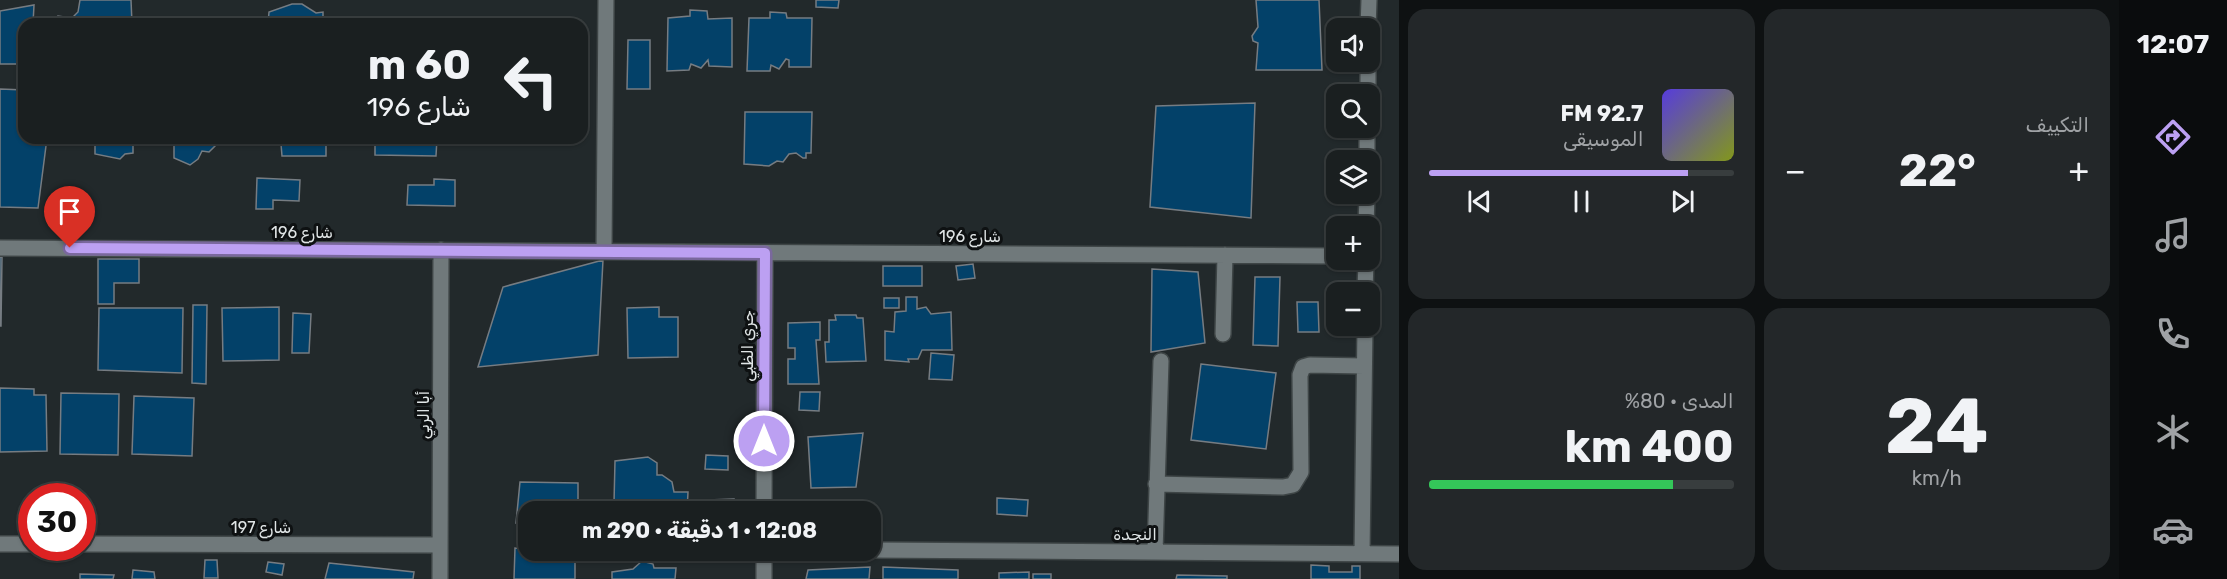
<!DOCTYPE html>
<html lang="ar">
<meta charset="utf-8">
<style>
:root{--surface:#1a1f20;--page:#232729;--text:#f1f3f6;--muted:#9fa2a5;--line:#383d3e;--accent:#bca0f2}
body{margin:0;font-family:Rubik,Cairo,sans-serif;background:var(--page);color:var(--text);direction:rtl;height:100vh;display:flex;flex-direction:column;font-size:22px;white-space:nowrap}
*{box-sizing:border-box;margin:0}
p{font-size:20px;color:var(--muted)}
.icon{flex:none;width:33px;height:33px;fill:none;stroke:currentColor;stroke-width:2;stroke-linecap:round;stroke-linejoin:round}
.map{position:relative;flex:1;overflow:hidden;direction:ltr}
.drawer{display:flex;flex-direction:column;gap:9px;padding:9px;background:#0e1112;width:720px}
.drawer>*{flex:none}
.hud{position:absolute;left:18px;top:18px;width:570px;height:126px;border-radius:18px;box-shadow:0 2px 4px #0004,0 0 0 2px var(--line);direction:rtl;background:#1a1f20;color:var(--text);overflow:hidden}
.controls{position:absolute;left:1326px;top:18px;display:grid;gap:12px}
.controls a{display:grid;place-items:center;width:54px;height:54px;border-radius:12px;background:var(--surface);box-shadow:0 2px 4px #0004,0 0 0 2px var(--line);font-size:30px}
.speed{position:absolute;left:18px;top:483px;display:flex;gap:12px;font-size:30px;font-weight:700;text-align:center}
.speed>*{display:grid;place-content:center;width:78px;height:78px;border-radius:50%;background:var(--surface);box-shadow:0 2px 4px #0004,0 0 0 2px var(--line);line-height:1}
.speed .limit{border:9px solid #d22;background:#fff;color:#111}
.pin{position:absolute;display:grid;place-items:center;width:51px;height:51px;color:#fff;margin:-62px -26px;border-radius:50% 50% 50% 0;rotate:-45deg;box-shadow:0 0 6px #0007}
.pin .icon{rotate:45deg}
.me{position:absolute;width:66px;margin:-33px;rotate:0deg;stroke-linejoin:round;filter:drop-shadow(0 0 4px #0008)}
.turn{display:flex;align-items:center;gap:21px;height:126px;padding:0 18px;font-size:27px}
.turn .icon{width:78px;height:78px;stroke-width:2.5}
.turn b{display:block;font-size:42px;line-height:51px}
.big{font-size:45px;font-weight:700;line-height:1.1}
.drawer .card{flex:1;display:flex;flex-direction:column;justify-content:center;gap:9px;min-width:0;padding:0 21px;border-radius:18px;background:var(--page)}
.drawer .dial{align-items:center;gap:0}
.dial b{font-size:78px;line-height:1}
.song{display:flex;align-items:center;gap:18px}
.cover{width:72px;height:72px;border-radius:9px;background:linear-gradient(135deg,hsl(250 70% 55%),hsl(70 70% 35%))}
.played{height:6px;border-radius:3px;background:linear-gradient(90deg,var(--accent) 85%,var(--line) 85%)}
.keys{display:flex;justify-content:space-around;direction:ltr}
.heat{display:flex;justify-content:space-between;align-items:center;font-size:33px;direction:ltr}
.charge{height:9px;border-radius:4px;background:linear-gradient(90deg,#34c759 80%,var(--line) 0)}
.drawer .tiles{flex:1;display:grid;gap:9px;grid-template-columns:repeat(2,1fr)}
.trip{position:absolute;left:518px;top:501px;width:363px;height:60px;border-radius:18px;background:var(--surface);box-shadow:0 2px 4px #0004,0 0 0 2px var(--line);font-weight:700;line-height:60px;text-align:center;direction:rtl}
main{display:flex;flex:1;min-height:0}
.menu{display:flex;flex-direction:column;width:108px;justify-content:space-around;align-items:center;background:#0a0c0d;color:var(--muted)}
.menu .icon{width:42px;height:42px}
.menu .active{color:var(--accent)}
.menu b{font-size:27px;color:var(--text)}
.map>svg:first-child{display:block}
</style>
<main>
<nav class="menu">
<b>12:07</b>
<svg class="icon active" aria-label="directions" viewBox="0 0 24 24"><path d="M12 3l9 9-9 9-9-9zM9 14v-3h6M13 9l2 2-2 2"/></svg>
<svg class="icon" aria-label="music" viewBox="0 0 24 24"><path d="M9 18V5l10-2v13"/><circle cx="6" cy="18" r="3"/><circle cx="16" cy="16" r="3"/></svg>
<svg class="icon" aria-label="phone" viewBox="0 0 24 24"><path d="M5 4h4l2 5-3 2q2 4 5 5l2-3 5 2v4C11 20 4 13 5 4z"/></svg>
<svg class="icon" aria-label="climate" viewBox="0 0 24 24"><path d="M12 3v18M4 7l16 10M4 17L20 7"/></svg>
<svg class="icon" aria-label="car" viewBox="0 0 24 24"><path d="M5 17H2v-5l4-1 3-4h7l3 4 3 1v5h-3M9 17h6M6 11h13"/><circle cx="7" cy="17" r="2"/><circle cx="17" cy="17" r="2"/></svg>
</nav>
<section class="drawer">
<div class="tiles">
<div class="card"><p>التكييف</p>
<div class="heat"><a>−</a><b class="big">22°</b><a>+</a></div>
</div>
<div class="card">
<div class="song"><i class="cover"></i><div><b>92.7 FM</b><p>الموسيقى</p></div></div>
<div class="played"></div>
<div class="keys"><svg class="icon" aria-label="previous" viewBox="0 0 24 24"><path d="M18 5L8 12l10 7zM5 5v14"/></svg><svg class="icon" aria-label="pause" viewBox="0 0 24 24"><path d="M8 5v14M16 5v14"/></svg><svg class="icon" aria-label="next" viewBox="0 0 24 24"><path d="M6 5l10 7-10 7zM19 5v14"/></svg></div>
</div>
<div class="card dial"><b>24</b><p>km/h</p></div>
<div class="card"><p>المدى · 80%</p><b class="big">400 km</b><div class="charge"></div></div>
</div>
</section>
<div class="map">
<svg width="1399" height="579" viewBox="0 0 1399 579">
<rect width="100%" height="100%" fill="#22292b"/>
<path fill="#034169" stroke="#767c82" stroke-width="1.5" d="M80,0H131L132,24H58V16L72,18L78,12Z
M816,0H839L838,8L816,7Z
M1256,0H1319L1322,70H1256L1258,43L1253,41L1252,36L1258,27Z
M292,4H302L316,13L323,12V24H268L269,12Z
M34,5L33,24H24V64H0V11Z
M690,10L707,11L708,19L732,18V67L709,66L708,60L701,68L691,64L689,70L667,71L668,18L690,16Z
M770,12L786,13L787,18H812L811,67H789V60L786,59L779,69L771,65L770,71H747L749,18H770Z
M628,40H650V89H627Z
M0,89L24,90V138H47L38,208L0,207Z
M1255,103L1251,218L1150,207L1156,106Z
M745,112H812L811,153H806V158H803L796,153L789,154L783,162L777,161L769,166L744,164Z
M95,138H133V153L125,154L120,159L95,154Z
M174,138H217L215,146L209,152L202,151L198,159L190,165L174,158Z
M263,138H326V156H282L281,144Z
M375,138H437L436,156L375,155Z
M257,178L300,180L299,201L273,200V209H256Z
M434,179L455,180V206L407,205L408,185H434Z
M0,257H2L1,326H0Z
M98,259H139V283H114V304H98Z
M603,260L598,355L478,367L503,287Z
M973,264L975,278L958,280L956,266Z
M883,266H922V286H883Z
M1152,269L1198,272L1205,343L1151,352Z
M1255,277H1280L1278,346L1253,345Z
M1327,295H1336V326L1340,327L1326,326Z
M906,297H917V309L926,307L931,314L951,312L952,350H922L918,359H908L909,362L885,360V331L894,332L895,312L906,311Z
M884,298H899V308H884Z
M1297,302H1318L1319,332H1298Z
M193,305H207L206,384L192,383Z
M279,307V360L223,361L222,308Z
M659,307V317H678V357L628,358L627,308Z
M99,308H183L182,373L98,370Z
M293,313L311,314L309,353H292Z
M835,315H856L857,318H863L866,361L826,362L825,342H829V320H836Z
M820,322V340H816L819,384H788V359H795V348H788V323Z
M931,353L954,355L952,380L929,379Z
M1201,364L1276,373L1266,449L1191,440Z
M0,388L34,389V395H46L47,451L0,452Z
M800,392H820L819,411L799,410Z
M61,393L119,394L118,455L60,454Z
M134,396L194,398L192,456L132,454Z
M863,433L856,487L811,488L808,437Z
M706,455L728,456V470L705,469Z
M648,457L657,463V475H662L672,482L674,492H688L687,512H639L631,508L630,503H614L615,461Z
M520,482L578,483V512H528V524L516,523Z
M997,498L1028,500L1027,516L997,514Z
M734,499V512H708V500Z
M528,538V550H575V579H514L515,548L523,549Z
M638,550H671V556H638Z
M205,560H217L218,578H204Z
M642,561L653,564L654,568H676L675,579H612V572L633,569Z
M268,562L284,564L282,575L266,572Z
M329,563L414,572L413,579H325Z
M1311,565L1329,566V572H1352V566H1360V579H1311Z
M870,567L869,579H806L808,570Z
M883,567L958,570V579H883Z
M133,570L154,572L155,579H132Z
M1029,572V579H999V573Z
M80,574L114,575L113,579H80Z
M1033,574H1051V579H1033Z
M1177,575L1227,576V579H1176Z"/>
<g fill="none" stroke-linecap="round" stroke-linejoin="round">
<defs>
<path id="minor" d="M1368,28L1369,0
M1368,94V62
M1367,160V128
M1366,226L1367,194
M0,248L1336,256
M604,251L606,0
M1365,292L1366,260
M1223,334L1225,255
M1156,484L1283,487L1293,485L1301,472L1300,375L1303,367L1310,365L1364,366
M764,512L765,253
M0,544H32
M82,544L440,545
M870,550L1399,554
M1155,552L1161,361
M1362,554L1365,326
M440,579L441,250
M764,579V550"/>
</defs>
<use href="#minor" stroke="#3e4546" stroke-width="18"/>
<use href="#minor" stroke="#70797b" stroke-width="15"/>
</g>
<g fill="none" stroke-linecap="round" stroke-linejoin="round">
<defs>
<path id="route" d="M70,248L765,253L764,441"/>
</defs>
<use href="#route" stroke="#7a689d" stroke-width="15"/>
<use href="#route" stroke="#bca0f2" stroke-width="10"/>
</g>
<g text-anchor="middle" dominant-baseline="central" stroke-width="6" stroke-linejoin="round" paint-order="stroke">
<g font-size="16" fill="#e0e5e6" stroke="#0e1112">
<text x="302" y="232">شارع 196</text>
<text x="970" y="236">شارع 196</text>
<text transform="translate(747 346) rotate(-90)">جري الظبي</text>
<text transform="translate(423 415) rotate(-90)">أبا الربي</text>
<text x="261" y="527">شارع 197</text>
<text x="1135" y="534">النجدة</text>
</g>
</g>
</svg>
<div class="controls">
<a><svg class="icon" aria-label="sound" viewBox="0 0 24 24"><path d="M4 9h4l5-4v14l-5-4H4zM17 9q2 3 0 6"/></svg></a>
<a><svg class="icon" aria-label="search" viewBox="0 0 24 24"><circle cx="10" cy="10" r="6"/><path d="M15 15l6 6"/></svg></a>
<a><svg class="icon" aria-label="layers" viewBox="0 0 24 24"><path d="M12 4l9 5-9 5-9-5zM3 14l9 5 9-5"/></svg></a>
<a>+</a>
<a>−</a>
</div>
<div class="speed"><div class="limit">30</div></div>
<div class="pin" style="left:70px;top:248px;background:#d93025"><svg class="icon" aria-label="arrive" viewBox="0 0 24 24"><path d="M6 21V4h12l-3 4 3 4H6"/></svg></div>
<svg class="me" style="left:764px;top:441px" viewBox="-20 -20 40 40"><circle r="17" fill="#bca0f2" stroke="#fff" stroke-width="3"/><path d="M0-11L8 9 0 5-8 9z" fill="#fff"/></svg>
<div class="trip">12:08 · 1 دقيقة · 290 m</div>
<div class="hud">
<div class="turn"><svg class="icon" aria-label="left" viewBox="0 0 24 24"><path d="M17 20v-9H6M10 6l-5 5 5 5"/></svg><div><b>60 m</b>شارع 196</div></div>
</div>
</div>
</main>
